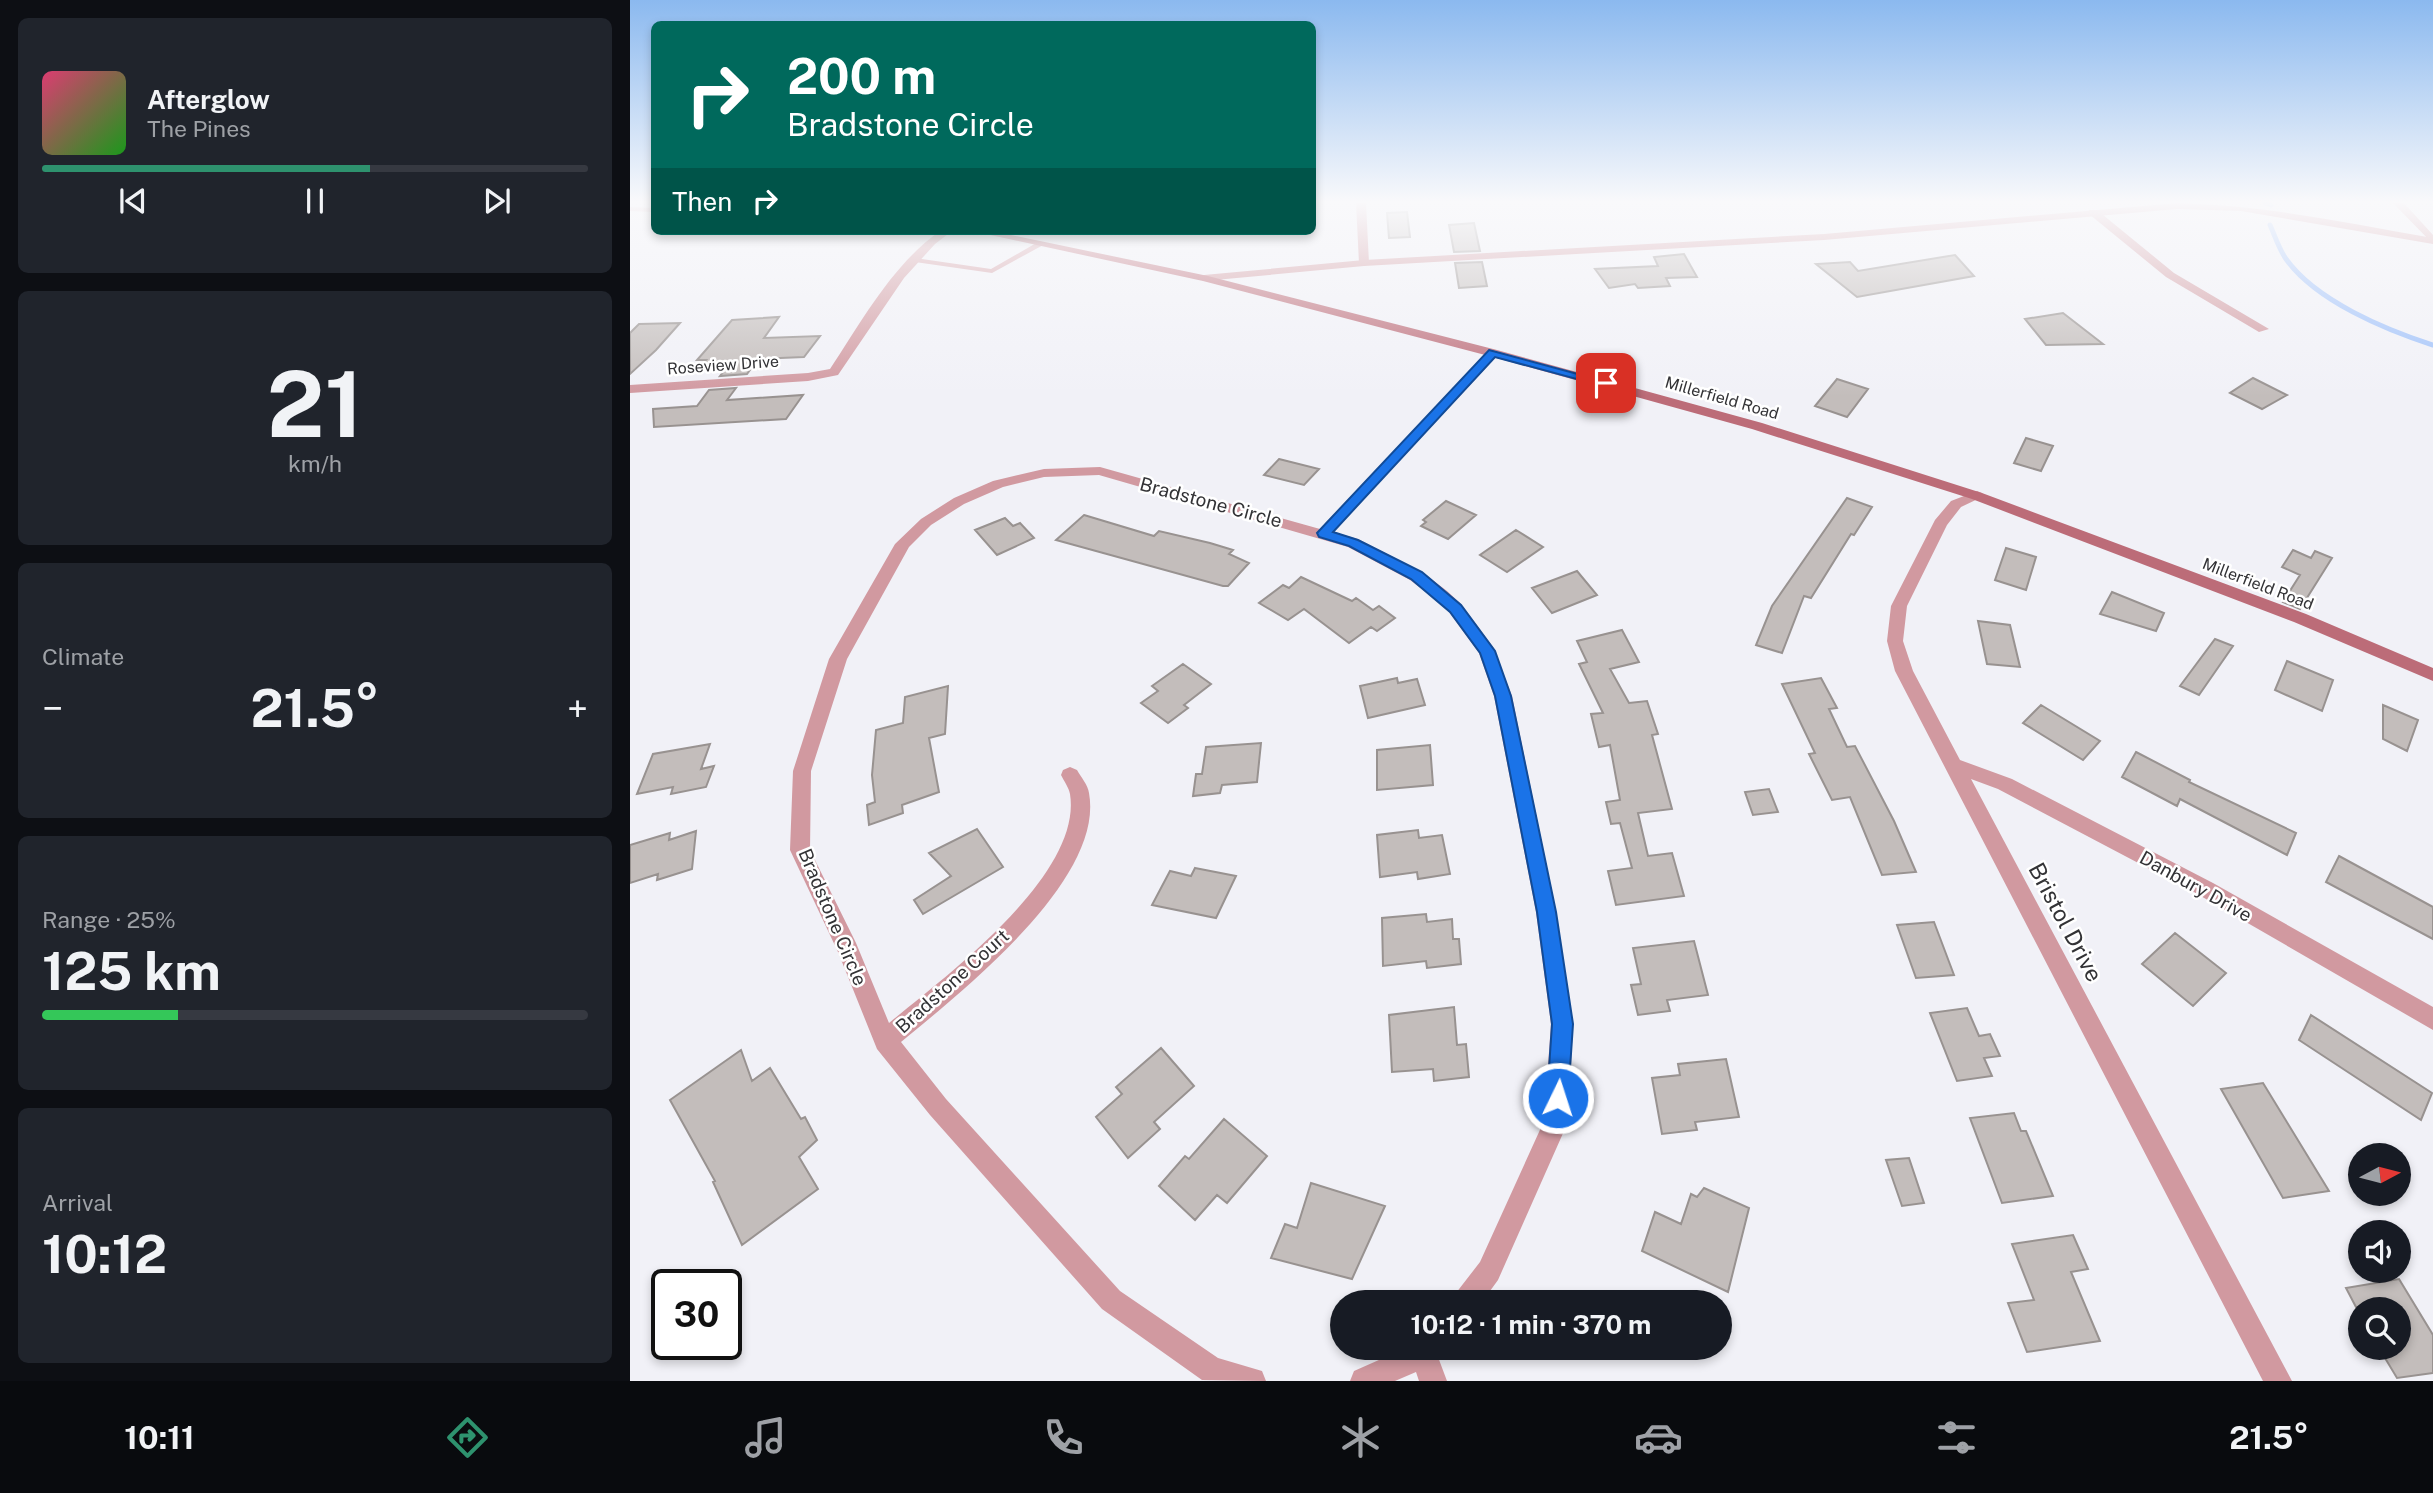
<!DOCTYPE html>
<meta charset="utf-8">
<style>
:root{--surface:#171b24;--page:#20242c;--text:#f1f3f6;--muted:#9ea1a6;--line:#363941;--accent:#2e926e}
body{margin:0;font-family:"Public Sans",sans-serif;background:var(--page);color:var(--text);height:100vh;display:flex;flex-direction:column;font-size:26px;white-space:nowrap}
*{box-sizing:border-box;margin:0}
p{font-size:23px;color:var(--muted)}
.icon{flex:none;width:38px;height:38px;fill:none;stroke:currentColor;stroke-width:2;stroke-linecap:round;stroke-linejoin:round}
.map{position:relative;flex:1;overflow:hidden}
.panel{display:flex;flex-direction:column;gap:18px;padding:18px;background:#0d0f14;width:630px}
.panel>*{flex:none}
.banner{position:absolute;left:21px;top:21px;width:665px;height:214px;border-radius:10px;box-shadow:0 4px 10px #0003;background:#00695c;color:#fff;overflow:hidden}
.needle{width:46px;rotate:83deg}
.controls{position:absolute;left:1718px;top:1143px;display:grid;gap:14px}
.controls a{display:grid;place-items:center;width:63px;height:63px;border-radius:50%;background:var(--surface);box-shadow:0 4px 10px #0003;font-size:35px}
.speed{position:absolute;left:21px;top:1269px;display:flex;gap:14px;font-size:35px;font-weight:700;text-align:center}
.speed>*{display:grid;place-content:center;width:91px;height:91px;border-radius:50%;background:var(--surface);box-shadow:0 4px 10px #0003;line-height:1}
.speed .limit{border:4px solid #111;border-radius:10px;background:#fff;color:#111}
.pin{position:absolute;display:grid;place-items:center;width:60px;height:60px;color:#fff;margin:-30px;border-radius:14px;box-shadow:0 4px 10px #0006}
.me{position:absolute;width:77px;margin:-38px;rotate:4deg;stroke-linejoin:round;filter:drop-shadow(0 0 5px #0008)}
.turn{display:flex;align-items:center;gap:24px;height:147px;padding:0 21px;font-size:32px}
.turn .icon{width:91px;height:91px;stroke-width:2.5}
.turn b{display:block;font-size:49px;line-height:60px}
.then{display:flex;align-items:center;height:66px;padding:0 21px;background:#0003;gap:14px;font-size:26px}
.big{font-size:52px;font-weight:700;line-height:1.1}
.panel .tile{flex:1;display:flex;flex-direction:column;justify-content:center;gap:10px;min-width:0;padding:0 24px;border-radius:10px;background:var(--page)}
.panel .dial{align-items:center;gap:0}
.dial b{font-size:91px;line-height:1}
.song{display:flex;align-items:center;gap:21px}
.cover{width:84px;height:84px;border-radius:10px;background:linear-gradient(135deg,hsl(340 70% 55%),hsl(120 70% 35%))}
.played{height:7px;border-radius:4px;background:linear-gradient(90deg,var(--accent) 60%,var(--line) 60%)}
.keys{display:flex;justify-content:space-around;direction:ltr}
.heat{display:flex;justify-content:space-between;align-items:center;font-size:38px;direction:ltr}
.charge{height:10px;border-radius:5px;background:linear-gradient(90deg,#34c759 25%,var(--line) 0)}
.trip{position:absolute;left:700px;top:1290px;width:402px;height:70px;border-radius:35px;background:var(--surface);box-shadow:0 4px 10px #0003;font-weight:700;line-height:70px;text-align:center}
.dock{display:flex;height:112px;justify-content:space-around;align-items:center;background:#090b0e;color:var(--muted)}
.dock .icon{width:49px;height:49px}
.dock .current{color:var(--accent)}
.dock b{font-size:32px;color:var(--text)}
main{display:flex;flex:1;min-height:0}
.map>svg:first-child{display:block}
</style>
<main>
<section class="panel">
<div class="tile">
<div class="song"><i class="cover"></i><div><b>Afterglow</b><p>The Pines</p></div></div>
<div class="played"></div>
<div class="keys"><svg class="icon" aria-label="previous" viewBox="0 0 24 24"><path d="M18 5L8 12l10 7zM5 5v14"/></svg><svg class="icon" aria-label="pause" viewBox="0 0 24 24"><path d="M8 5v14M16 5v14"/></svg><svg class="icon" aria-label="next" viewBox="0 0 24 24"><path d="M6 5l10 7-10 7zM19 5v14"/></svg></div>
</div>
<div class="tile dial"><b>21</b><p>km/h</p></div>
<div class="tile"><p>Climate</p>
<div class="heat"><a>−</a><b class="big">21.5°</b><a>+</a></div>
</div>
<div class="tile"><p>Range · 25%</p><b class="big">125 km</b><div class="charge"></div></div>
<div class="tile"><p>Arrival</p><b class="big">10:12</b></div>
</section>
<div class="map">
<svg width="1803" height="1381" viewBox="0 0 1803 1381">
<rect width="100%" height="100%" fill="#f1f1f7"/>
<g fill="none" stroke-linecap="round" stroke-linejoin="round">
<path stroke="#9fc1fa" stroke-width="5" d="M1635,203L1641,205
M1640,225C1645,236 1649,249 1656,259C1686,301 1756,330 1803,345"/>
</g>
<path fill="#c3bdbb" stroke="#989290" stroke-width="2" d="M777,212L780,237L759,238L757,213Z
M844,223L850,251L824,252L819,225Z
M1054,254L1067,277L1036,278L1040,286L1008,288L1005,284L979,288L965,269L1028,266L1024,257Z
M1325,255L1344,276L1227,297L1186,264L1220,262L1228,271Z
M852,262L857,286L829,288L825,263Z
M1433,313L1473,344L1416,345L1395,319Z
M149,317L134,338L190,336L174,357L128,359L117,374L90,376L101,362L73,363L76,360H67L102,320Z
M50,323L26,350L0,374V333L9,324Z
M1623,378L1657,395L1632,409L1600,393Z
M1207,379L1238,389L1217,417L1185,406Z
M106,388L97,400L173,395L156,419L24,427L23,409L67,406L79,390Z
M1396,438L1423,446L1411,471L1384,463Z
M649,459L689,469L674,485L634,475Z
M1217,498L1242,507L1224,535L1221,534L1181,598L1174,596L1152,653L1126,645L1142,606Z
M816,501L846,515L818,539L791,526L796,522L793,520Z
M454,515L524,536L529,531L580,543L603,550L599,554L619,563L598,586H593L426,540Z
M375,518L383,526L390,523L404,538L367,555L345,530Z
M886,530L913,547L877,572L850,555Z
M1376,548L1406,557L1396,590L1365,580Z
M1663,550L1681,558L1685,551L1702,558L1670,609L1653,602L1670,575L1652,567Z
M947,571L967,595L922,613L902,588Z
M671,577L722,601L726,598L743,610L749,606L765,618L747,631L741,627L719,643L674,609L658,620L629,603L653,585L659,588Z
M1482,592L1534,613L1526,631L1470,614Z
M1348,621L1380,625L1390,667L1357,664Z
M992,630L1009,662L980,669L999,703L1017,701L1028,734L1022,735L1042,809L1008,813L1018,856L1042,853L1054,896L986,905L978,871L1002,868L990,823L981,824L976,802L990,800L980,745L969,747L961,714L973,713L949,664L957,662L947,641Z
M1585,639L1603,646L1569,695L1550,686Z
M1657,661L1703,680L1692,711L1645,690Z
M553,664L581,684L554,705L558,708L538,723L511,703L528,691L522,686Z
M767,678L768,683L787,679L795,705L738,718L730,686Z
M1191,678L1207,708L1199,709L1217,747L1225,746L1264,821L1286,872L1252,875L1220,797L1202,800L1179,754L1185,753L1152,684Z
M318,686L315,734L299,738L309,792L272,805L273,813L239,825L237,805L245,802L242,775L246,730L273,723L275,697Z
M1411,705L1470,741L1453,760L1393,723Z
M1753,705L1788,720L1777,751L1753,739Z
M631,743L627,782L592,785L590,793L563,796L566,774H572L576,747Z
M80,744L71,769L84,766L76,787L41,794L43,787L7,794L23,754Z
M800,745L803,785L747,790V750Z
M1506,752L1560,780L1559,782L1666,833L1657,855L1550,799L1547,806L1492,777Z
M1139,789L1148,812L1123,815L1115,792Z
M347,829L373,867L293,914L284,900L321,876L299,853Z
M788,830L789,838L812,835L820,874L788,879L787,872L750,877L747,835Z
M66,831L62,869L27,880L28,874L0,883V845L40,833L39,840Z
M1709,856L1803,907V939L1696,882Z
M565,868L606,876L586,918L522,905L540,871L561,876Z
M796,914L797,922L822,919L823,939H829L831,964L797,968L796,961L753,966L752,918Z
M1304,922L1324,975L1286,978L1267,925Z
M1545,933L1596,973L1563,1006L1512,964Z
M1064,941L1078,995L1037,1000L1040,1011L1008,1015L1001,985L1011,984L1003,948Z
M824,1007L827,1045L836,1044L839,1077L804,1081L803,1069L762,1072L759,1015Z
M1337,1008L1349,1036L1360,1034L1370,1056L1354,1058L1362,1076L1327,1081L1300,1013Z
M1681,1015L1802,1093L1791,1120L1669,1040Z
M531,1048L564,1086L524,1122L530,1129L498,1158L466,1117L492,1094L486,1087Z
M111,1050L122,1081L140,1068L171,1119L175,1117L187,1140L169,1157L188,1189L112,1245L83,1182L85,1181L40,1100Z
M1096,1059L1109,1117L1065,1122L1067,1130L1032,1134L1022,1078L1050,1075L1048,1064Z
M1633,1083L1699,1191L1653,1198L1591,1089Z
M1384,1113L1391,1131H1396L1423,1196L1372,1203L1340,1118Z
M594,1119L637,1156L597,1203L587,1195L565,1220L529,1186L555,1156L559,1159Z
M1279,1158L1294,1203L1272,1206L1256,1160Z
M681,1183L755,1206L722,1279L641,1258L655,1224L667,1228Z
M1074,1188L1119,1208L1098,1292L1012,1251L1025,1212L1051,1224L1061,1194L1067,1197Z
M1443,1235L1458,1269L1441,1272L1470,1341L1397,1352L1378,1303L1404,1300L1382,1244Z
M1769,1279L1803,1335V1373L1767,1378L1749,1348H1769V1309H1727L1716,1288Z"/>
<g fill="none" stroke-linecap="round" stroke-linejoin="round">
<path fill="#d199a0" fill-rule="evenodd" d="M0,207L24,208V212L0,211Z
M408,242L415,244L362,273L285,262L281,260L285,258L361,269Z"/>
<path fill="#d199a0" fill-rule="evenodd" d="M726,203H736L739,263L734,266L729,263Z
M1763,203H1774L1803,235V244Z
M1459,210H1467L1544,273L1639,329L1629,332L1536,277L1459,214Z
M310,231H322L305,244L274,278L208,375L178,381L0,393V385L178,373L200,369C232,321 262,265 310,231Z
M863,349L869,353L867,356L703,532L728,539L792,572L817,591L831,604L863,647L882,696L926,912L943,1024L938,1122L868,1280L852,1302H822L826,1293L850,1262L914,1121L921,1024L906,912L864,696L849,653L819,612L805,599L780,580L718,547L469,475L414,477L373,487L334,504L301,525L279,547L217,659L181,771L180,850L226,943L259,1023C315,977 453,875 440,794C439,788 434,781 431,775L433,770L440,767L447,770C451,777 458,785 459,793C475,880 330,993 271,1042L316,1099L490,1291L588,1358L632,1371L636,1381L572,1380L472,1309L300,1115L247,1049L208,952L160,850L163,771L199,659L265,544L291,519L324,498L363,481L414,469L470,467L690,529L859,350Z
M1347,491L1352,493L1354,496L1331,507L1317,525L1277,606L1273,641L1283,671L1330,760L1382,779L1583,883L1803,1007V1030L1569,895L1368,789L1341,779L1662,1381H1633L1265,671L1257,641L1261,606L1305,520L1321,501Z
M776,1348H812L808,1357L817,1381H789L786,1372L765,1381H720L724,1371Z"/>
<path fill="#d199a0" fill-rule="evenodd" d="M1547,203C1634,205 1717,223 1803,238V244L1611,211L1547,209L1194,240L734,266L574,281L568,278L574,275L734,260L1194,234Z"/>
<path fill="#bc6c78" fill-rule="evenodd" d="M342,231H362L578,276L867,350L1132,423L1352,493L1676,614L1803,668V681L1664,622L1342,499L1122,429L859,356L573,281Z"/>
</g>
<linearGradient id="sky" x2="0" y2="1"><stop stop-color="#8bb9ef"/><stop offset="0.51" stop-color="#f9f9fb"/><stop offset="1" stop-color="#f9f9fb" stop-opacity="0"/></linearGradient>
<rect width="1803" height="396" fill="url(#sky)"/>
<path fill="#1a73e8" stroke="#114b97" stroke-width="2" d="M859,350L981,383L976,387L865,357L703,532L728,540L792,572L831,605L865,651L881,696L926,912L943,1024L938,1098L935,1105L928,1109L920,1105L917,1098L922,1024L907,912L865,696L850,653L820,612L781,579L719,546L689,537L687,533Z"/>
<g text-anchor="middle" dominant-baseline="central" stroke-width="5" stroke-linejoin="round" paint-order="stroke">
<g font-size="16" fill="#333336" stroke="#fff">
<text transform="translate(93 365) rotate(-4)">Roseview Drive</text>
<text transform="translate(1092 398) rotate(16)">Millerfield Road</text>
<text transform="translate(1628 584) rotate(21)">Millerfield Road</text>
</g>
<g font-size="19" fill="#333336" stroke="#fff">
<text transform="translate(581 502) rotate(15)">Bradstone Circle</text>
<text transform="translate(1566 886) rotate(29)">Danbury Drive</text>
<text transform="translate(203 917) rotate(67)">Bradstone Circle</text>
<text transform="translate(322 981) rotate(-42)">Bradstone Court</text>
</g>
<g font-size="23" fill="#333336" stroke="#fff">
<text transform="translate(1436 922) rotate(62)">Bristol Drive</text>
</g>
</g>
</svg>
<div class="controls">
<a><svg class="needle" viewBox="-14 -14 28 28"><path d="M0-13l5 13h-10z" fill="#e53935"/><path d="M0 13l5-13h-10z" fill="#9ea1a6"/></svg></a>
<a><svg class="icon" aria-label="sound" viewBox="0 0 24 24"><path d="M4 9h4l5-4v14l-5-4H4zM17 9q2 3 0 6"/></svg></a>
<a><svg class="icon" aria-label="search" viewBox="0 0 24 24"><circle cx="10" cy="10" r="6"/><path d="M15 15l6 6"/></svg></a>
</div>
<div class="speed"><div class="limit">30</div></div>
<div class="pin" style="left:976px;top:383px;background:#d93025"><svg class="icon" aria-label="arrive" viewBox="0 0 24 24"><path d="M6 21V4h12l-3 4 3 4H6"/></svg></div>
<svg class="me" style="left:928px;top:1098px" viewBox="-20 -20 40 40"><circle r="17" fill="#1a73e8" stroke="#fff" stroke-width="3"/><path d="M0-11L8 9 0 5-8 9z" fill="#fff"/></svg>
<div class="trip">10:12 · 1 min · 370 m</div>
<div class="banner">
<div class="turn"><svg class="icon" aria-label="right" viewBox="0 0 24 24"><path d="M7 20v-9h11M14 6l5 5-5 5"/></svg><div><b>200 m</b>Bradstone Circle</div></div>
<div class="then">Then<svg class="icon" aria-label="right" viewBox="0 0 24 24"><path d="M7 20v-9h11M14 6l5 5-5 5"/></svg></div>
</div>
</div>
</main>
<nav class="dock">
<b>10:11</b>
<svg class="icon current" aria-label="directions" viewBox="0 0 24 24"><path d="M12 3l9 9-9 9-9-9zM9 14v-3h6M13 9l2 2-2 2"/></svg>
<svg class="icon" aria-label="music" viewBox="0 0 24 24"><path d="M9 18V5l10-2v13"/><circle cx="6" cy="18" r="3"/><circle cx="16" cy="16" r="3"/></svg>
<svg class="icon" aria-label="phone" viewBox="0 0 24 24"><path d="M5 4h4l2 5-3 2q2 4 5 5l2-3 5 2v4C11 20 4 13 5 4z"/></svg>
<svg class="icon" aria-label="climate" viewBox="0 0 24 24"><path d="M12 3v18M4 7l16 10M4 17L20 7"/></svg>
<svg class="icon" aria-label="car" viewBox="0 0 24 24"><path d="M5 17H2v-5l4-1 3-4h7l3 4 3 1v5h-3M9 17h6M6 11h13"/><circle cx="7" cy="17" r="2"/><circle cx="17" cy="17" r="2"/></svg>
<svg class="icon" aria-label="filters" viewBox="0 0 24 24"><path d="M4 7h16M4 17h16"/><circle cx="9" cy="7" r="2"/><circle cx="15" cy="17" r="2"/></svg>
<b>21.5°</b>
</nav>
